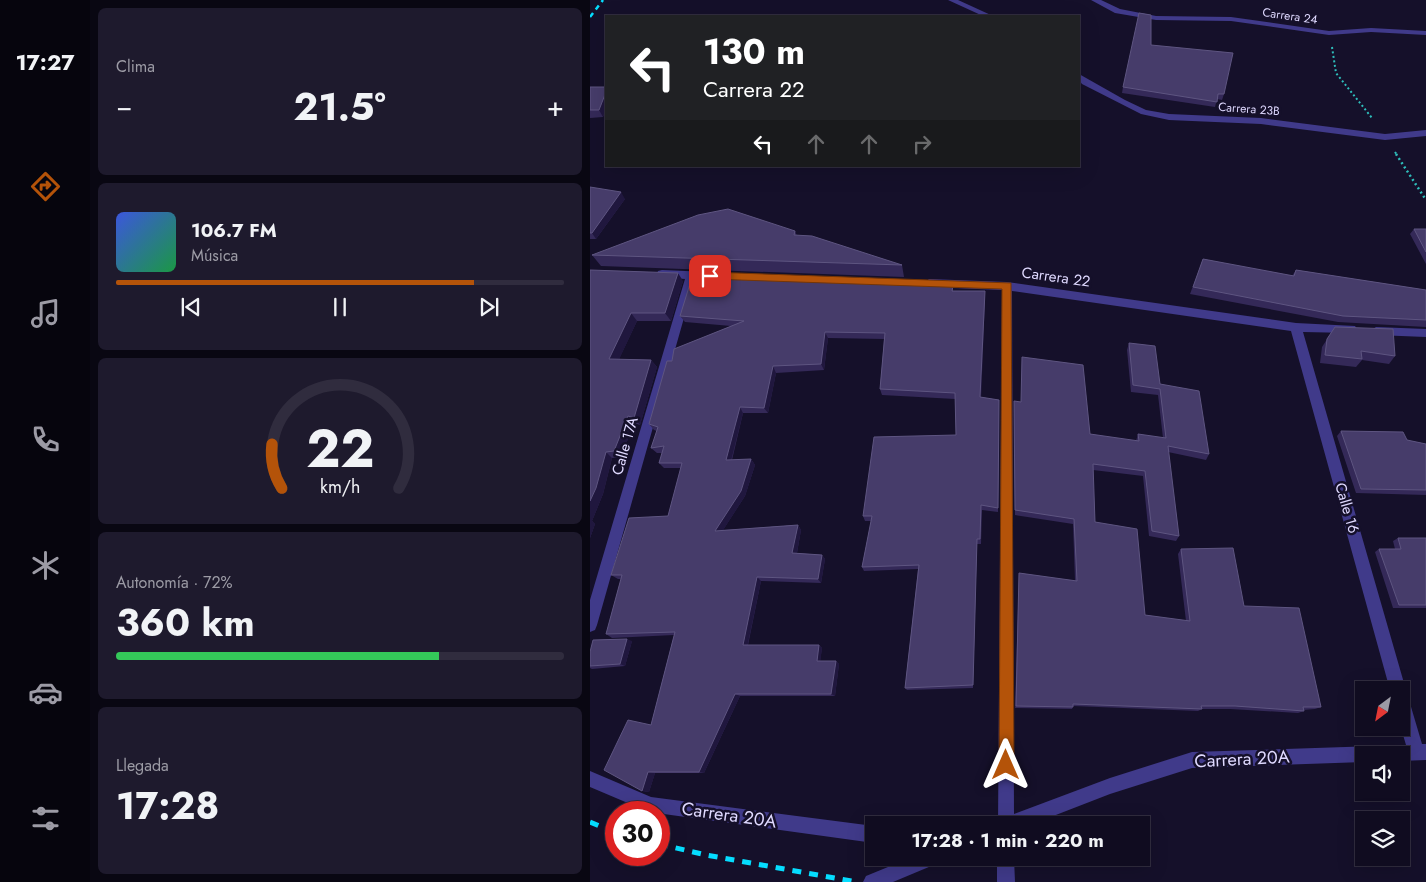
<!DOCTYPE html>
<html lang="es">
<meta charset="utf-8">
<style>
:root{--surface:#100c20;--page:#1e1a2d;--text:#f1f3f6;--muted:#9c9ba5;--line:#302c3e;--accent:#b45309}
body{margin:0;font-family:Jost,sans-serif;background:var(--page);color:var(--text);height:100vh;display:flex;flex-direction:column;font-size:19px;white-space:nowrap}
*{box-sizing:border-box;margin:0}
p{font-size:16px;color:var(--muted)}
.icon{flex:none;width:28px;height:28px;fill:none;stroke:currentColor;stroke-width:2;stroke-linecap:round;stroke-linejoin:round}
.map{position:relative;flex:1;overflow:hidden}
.panel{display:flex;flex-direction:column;gap:8px;padding:8px;background:#090712;width:500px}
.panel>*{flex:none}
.hud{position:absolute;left:15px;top:15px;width:475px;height:152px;border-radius:0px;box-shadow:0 5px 20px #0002,0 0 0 1px var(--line);background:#202124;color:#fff;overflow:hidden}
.needle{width:32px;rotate:212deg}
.buttons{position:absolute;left:765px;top:681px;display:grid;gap:10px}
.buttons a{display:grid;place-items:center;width:55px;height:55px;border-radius:0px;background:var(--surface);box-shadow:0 5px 20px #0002,0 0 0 1px var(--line);font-size:25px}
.speed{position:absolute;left:15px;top:801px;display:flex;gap:10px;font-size:25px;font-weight:700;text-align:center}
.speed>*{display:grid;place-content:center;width:65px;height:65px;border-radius:50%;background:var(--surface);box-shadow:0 5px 20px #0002,0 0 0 1px var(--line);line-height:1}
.speed .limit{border:8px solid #d22;background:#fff;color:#111}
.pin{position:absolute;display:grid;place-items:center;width:42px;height:42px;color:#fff;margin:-21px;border-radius:10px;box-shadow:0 2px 8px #0006}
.me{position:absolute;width:55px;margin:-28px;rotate:0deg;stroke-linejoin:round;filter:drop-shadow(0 0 4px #0008)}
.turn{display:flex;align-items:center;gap:18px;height:105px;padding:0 15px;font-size:22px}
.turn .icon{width:65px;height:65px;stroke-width:2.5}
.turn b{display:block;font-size:35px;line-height:42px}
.lanes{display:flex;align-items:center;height:48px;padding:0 15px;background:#0003;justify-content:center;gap:25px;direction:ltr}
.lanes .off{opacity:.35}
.big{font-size:38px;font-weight:700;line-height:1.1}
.panel .widget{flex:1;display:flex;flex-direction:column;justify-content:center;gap:8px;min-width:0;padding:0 18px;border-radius:8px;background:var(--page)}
.panel .dial{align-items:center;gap:0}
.dial svg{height:130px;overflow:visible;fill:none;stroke:var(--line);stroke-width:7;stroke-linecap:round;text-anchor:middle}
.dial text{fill:var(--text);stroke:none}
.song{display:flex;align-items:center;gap:15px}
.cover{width:60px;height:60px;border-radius:8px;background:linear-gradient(135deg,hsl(230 70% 55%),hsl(140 70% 35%))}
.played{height:5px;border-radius:2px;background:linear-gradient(90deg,var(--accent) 80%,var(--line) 80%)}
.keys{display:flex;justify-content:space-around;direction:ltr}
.heat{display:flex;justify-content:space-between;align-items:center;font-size:28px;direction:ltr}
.charge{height:8px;border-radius:4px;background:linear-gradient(90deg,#34c759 72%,var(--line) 0)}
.trip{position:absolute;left:275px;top:816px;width:285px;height:50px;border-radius:0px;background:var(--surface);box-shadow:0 5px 20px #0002,0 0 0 1px var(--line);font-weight:700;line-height:50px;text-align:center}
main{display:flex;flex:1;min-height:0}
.tab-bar{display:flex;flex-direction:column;width:90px;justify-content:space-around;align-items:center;background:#06050d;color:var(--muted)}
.tab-bar .icon{width:35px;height:35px}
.tab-bar .selected{color:var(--accent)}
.tab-bar b{font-size:22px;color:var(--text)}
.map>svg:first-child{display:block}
</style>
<main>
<nav class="tab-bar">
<b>17:27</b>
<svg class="icon selected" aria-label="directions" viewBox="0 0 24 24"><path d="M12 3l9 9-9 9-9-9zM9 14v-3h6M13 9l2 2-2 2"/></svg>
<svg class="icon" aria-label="music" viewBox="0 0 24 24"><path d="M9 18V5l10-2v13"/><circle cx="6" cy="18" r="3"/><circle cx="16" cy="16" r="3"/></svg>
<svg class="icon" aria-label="phone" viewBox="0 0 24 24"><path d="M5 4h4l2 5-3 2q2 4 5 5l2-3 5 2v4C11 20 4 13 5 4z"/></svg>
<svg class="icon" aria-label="climate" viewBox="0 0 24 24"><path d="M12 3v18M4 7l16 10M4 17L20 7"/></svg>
<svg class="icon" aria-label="car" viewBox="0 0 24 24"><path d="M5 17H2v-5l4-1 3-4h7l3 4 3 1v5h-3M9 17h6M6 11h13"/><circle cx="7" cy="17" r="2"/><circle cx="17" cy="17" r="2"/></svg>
<svg class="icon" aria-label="filters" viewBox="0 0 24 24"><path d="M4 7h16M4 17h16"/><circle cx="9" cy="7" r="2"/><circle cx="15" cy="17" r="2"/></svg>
</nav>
<section class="panel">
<div class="widget"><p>Clima</p>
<div class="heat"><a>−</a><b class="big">21.5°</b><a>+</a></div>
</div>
<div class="widget">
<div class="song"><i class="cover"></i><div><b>106.7 FM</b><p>Música</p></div></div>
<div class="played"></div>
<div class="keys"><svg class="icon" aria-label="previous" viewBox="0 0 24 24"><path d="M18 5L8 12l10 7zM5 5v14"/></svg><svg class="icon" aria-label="pause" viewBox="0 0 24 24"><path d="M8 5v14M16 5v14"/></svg><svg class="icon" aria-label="next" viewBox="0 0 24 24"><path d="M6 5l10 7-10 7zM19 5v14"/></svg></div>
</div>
<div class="widget dial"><svg viewBox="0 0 100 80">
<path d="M14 69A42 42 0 1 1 86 69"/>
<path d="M14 69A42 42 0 0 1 8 42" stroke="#b45309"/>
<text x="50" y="56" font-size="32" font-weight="700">22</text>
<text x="50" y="72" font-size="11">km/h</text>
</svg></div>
<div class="widget"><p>Autonomía · 72%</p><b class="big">360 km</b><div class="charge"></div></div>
<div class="widget"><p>Llegada</p><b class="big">17:28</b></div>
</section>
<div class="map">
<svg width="836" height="882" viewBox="0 0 836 882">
<rect width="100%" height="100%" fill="#15102a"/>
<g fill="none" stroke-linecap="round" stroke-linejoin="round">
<path stroke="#2ebebb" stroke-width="2" stroke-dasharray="2 2.5" stroke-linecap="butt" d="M742,47L746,73L782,118
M805,152L807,155"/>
<path stroke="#2ebebb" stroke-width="2.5" stroke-dasharray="2 3" stroke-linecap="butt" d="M806,154L836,200"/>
<path fill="#403a8a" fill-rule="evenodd" d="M358,0H368L403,16H393Z
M501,0H511L530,9L566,16L641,17L739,31L781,28L836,31V35L781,32L739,35L641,21L566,20L525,13Z
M489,74L535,100L556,110L579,114L671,118L795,134L836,130V136L795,140L671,124L579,120L551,114L492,84L489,80Z
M72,270L119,272L124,276L119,280L105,279L7,625L5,630L0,632V600L95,279L68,277L67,274L68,271Z
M339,279L417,282L706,323L765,326L767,329L761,333L713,332L816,690L814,694L819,700L832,744H836V760L811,761V755H774V762L602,768L520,794L440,825H408L412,290L339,287L334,283ZM422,291L701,331L800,690H811V728L816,745L602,752L520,778L424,814Z
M786,327L836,329V337L786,335L780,331Z
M0,771L61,797L284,826V843L59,812L0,787Z
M320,858H349L346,864L303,882H273L276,876Z
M407,858H424L425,882H407Z"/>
<path stroke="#05ddff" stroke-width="2.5" stroke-dasharray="5 4.5" stroke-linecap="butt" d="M0,17L13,0"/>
<path stroke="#05ddff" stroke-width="5" stroke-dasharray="9 8" stroke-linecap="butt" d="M0,822L26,833
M69,844L116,855L267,882"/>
</g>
<path fill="#342958" d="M561,45L634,94L632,100L627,99L625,107L532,93L533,87Z
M0,87H16V109L13,117L0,118Z
M0,187L35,199L6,239H0Z
M824,229H836V264L820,234Z
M205,231L207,236L312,265L314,277L11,266L2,255Z
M613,259L702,276L706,270L836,290V327L748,322L600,294Z
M0,270L93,281L81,321H47L29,359L61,360L67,367L50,425L44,423L31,457L22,458L13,494L2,521L5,524L0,538Z
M363,286V291L395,297L391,397L409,400L408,512L392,510L391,544H387L383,688L317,690L315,688L328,569L274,571L272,567L281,521H275L273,516L366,435L365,399L292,395L290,389L294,339L238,338L234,370L186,373L178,413H153L142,460L161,459L165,465L155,496L133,530L208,525L211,530L207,553L232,555L235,559L231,583L171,581L158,645H229L232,648L230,661H246L249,664L245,696H150L114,773H65L59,792L52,791L61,725L84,635L22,638L16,634L31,579H28L21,575L78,516L91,468H74L69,463L72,453H67L61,448L67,431L64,430L59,424L82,361L141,326L95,322L90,316Z
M745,327L805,356L799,364L772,360L766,367L730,363L732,347Z
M539,343L619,454L616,460L578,452L589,536L586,541L559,536L553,476L503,470L505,522L555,615L596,621L588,554L591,549L654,606L731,707L725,709L713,710L714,711L708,713L640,709H612L608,711L483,706L482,709L425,708L429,573L485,581L483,524L425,515L424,401L500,434L546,441L548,434L573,438L568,395L541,392L537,350Z
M751,431L817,440L836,444V495L766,493L747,436Z
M808,538H836V608H803L785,552L789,549H805L803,541Z
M42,641L35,666L2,669L0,668V652Z"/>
<path fill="#20173e" d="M16,92V109L13,117L9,110Z
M31,192L35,199L6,239L2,233Z
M88,273L93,281L81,321L75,313Z
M395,291V297L391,403L390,397Z
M41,313L47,321L26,366L19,359Z
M235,332L238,338L234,370L231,364Z
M61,360L67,367L50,425L44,418Z
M183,366L186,373L178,413L174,408Z
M150,407L153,413L140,465L136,460Z
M38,416L44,423L31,457L24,451Z
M16,452L22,458L13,494L2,521L5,524L0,538V501Z
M161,459L165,465L155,496L130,535L125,531Z
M208,525L211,530L206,558L202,553Z
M387,539V544L383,688V685Z
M232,555L235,559L231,583L228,579Z
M167,577L171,581L157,648L153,645Z
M37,639L42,641L35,666L30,664Z
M229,645L232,648L230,664L227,661Z
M246,661L249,664L245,696L241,694Z
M145,694L150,696L114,773L109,772Z
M58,772L65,773L59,792L52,791Z"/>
<path fill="#463c6a" stroke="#5e5581" d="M549,13L561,15V45L643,53L634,94H628L627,102L533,87Z
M0,87H16V92L9,110H0Z
M0,187L31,192L2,233H0Z
M138,209L205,231L204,235L222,236L312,265L2,255L108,215Z
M824,229H836V252Z
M613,259L704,276L706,270L836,290V320L753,316L603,287Z
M0,270L88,273L75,313H41L19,359L61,360L44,418L38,416L24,451L16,452L6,488L0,501Z
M103,274L354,283L363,286L362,291H395L390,397L409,400L408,508L391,505L390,539H387L383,685L315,688L329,565L272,567L282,516H273L284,437L366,435L365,393L290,389L295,333L235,332L231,364L183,366L174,408L150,407L136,460L161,459L151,491L125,531L208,525L202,553L232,555L228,579L167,577L153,645H229L227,661H246L241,694H145L109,772H58L52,791L14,770L38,720L61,725L85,632L16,634L32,575H21L39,518L78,516L92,463H69L74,446L61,448L68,427L59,424L77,361H82L84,349L154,321L90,316Z
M745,327L803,329L805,356L771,351L772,359L735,355L737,339Z
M539,343L565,346L570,384L609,391L619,454L578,446L589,536L562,531L555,471L503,464L505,522L547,529L555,615L600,621L591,549L643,548L654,606L709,608L731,707H713L714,711L645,706H611L612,709L483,704V707L426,706L429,573L487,581L484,519L425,510L424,401L431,402L432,357L493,365L500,434L549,441L548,434L576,438L570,389L543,385Z
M751,431L813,432L817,440L836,444V490L771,489Z
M808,538H836V605H809L789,549H811Z
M37,639L30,664L0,666V652L3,640Z"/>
<path fill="#b45309" stroke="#753606" d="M120,272L421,283L424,765L421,770L416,773L411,770L409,765L412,289L120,279L116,276Z"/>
<g text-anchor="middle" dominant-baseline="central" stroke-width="5" stroke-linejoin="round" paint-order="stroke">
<g font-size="12" fill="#dfd9ff" stroke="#15102a">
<text transform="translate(700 16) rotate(8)">Carrera 24</text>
<text transform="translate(659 109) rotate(4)">Carrera 23B</text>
</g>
<g font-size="15" fill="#dfd9ff" stroke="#15102a">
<text transform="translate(466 277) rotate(8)">Carrera 22</text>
<text transform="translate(35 446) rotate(-74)">Calle 17A</text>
<text transform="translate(757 508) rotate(74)">Calle 16</text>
</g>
<g font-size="18" fill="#dfd9ff" stroke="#15102a">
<text transform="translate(652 759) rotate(-3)">Carrera 20A</text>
<text transform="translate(139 815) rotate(8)">Carrera 20A</text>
</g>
</g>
</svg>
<div class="buttons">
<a><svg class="needle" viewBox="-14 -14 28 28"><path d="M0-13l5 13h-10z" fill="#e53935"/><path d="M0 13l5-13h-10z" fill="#9c9ba5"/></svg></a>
<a><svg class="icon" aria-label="sound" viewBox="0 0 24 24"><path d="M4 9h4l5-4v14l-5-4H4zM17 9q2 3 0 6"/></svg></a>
<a><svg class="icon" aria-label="layers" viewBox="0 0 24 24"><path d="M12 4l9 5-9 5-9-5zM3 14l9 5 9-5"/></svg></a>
</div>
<div class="speed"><div class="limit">30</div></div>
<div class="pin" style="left:120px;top:276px;background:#d93025"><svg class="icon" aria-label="arrive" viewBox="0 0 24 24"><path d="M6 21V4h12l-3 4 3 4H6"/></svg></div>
<svg class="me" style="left:416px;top:765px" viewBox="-20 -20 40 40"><path d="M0-17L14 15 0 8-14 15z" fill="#b45309" stroke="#fff" stroke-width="4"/></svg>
<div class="trip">17:28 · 1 min · 220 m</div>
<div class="hud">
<div class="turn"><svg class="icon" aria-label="left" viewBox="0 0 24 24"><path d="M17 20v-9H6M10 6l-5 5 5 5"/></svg><div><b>130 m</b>Carrera 22</div></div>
<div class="lanes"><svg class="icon" aria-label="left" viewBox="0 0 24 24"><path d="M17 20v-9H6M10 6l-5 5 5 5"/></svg><svg class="icon off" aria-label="ahead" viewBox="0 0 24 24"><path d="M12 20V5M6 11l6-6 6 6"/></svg><svg class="icon off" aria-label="ahead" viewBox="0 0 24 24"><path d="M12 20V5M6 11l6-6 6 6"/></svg><svg class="icon off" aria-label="right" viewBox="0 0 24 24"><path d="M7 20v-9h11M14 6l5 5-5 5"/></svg></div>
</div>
</div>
</main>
